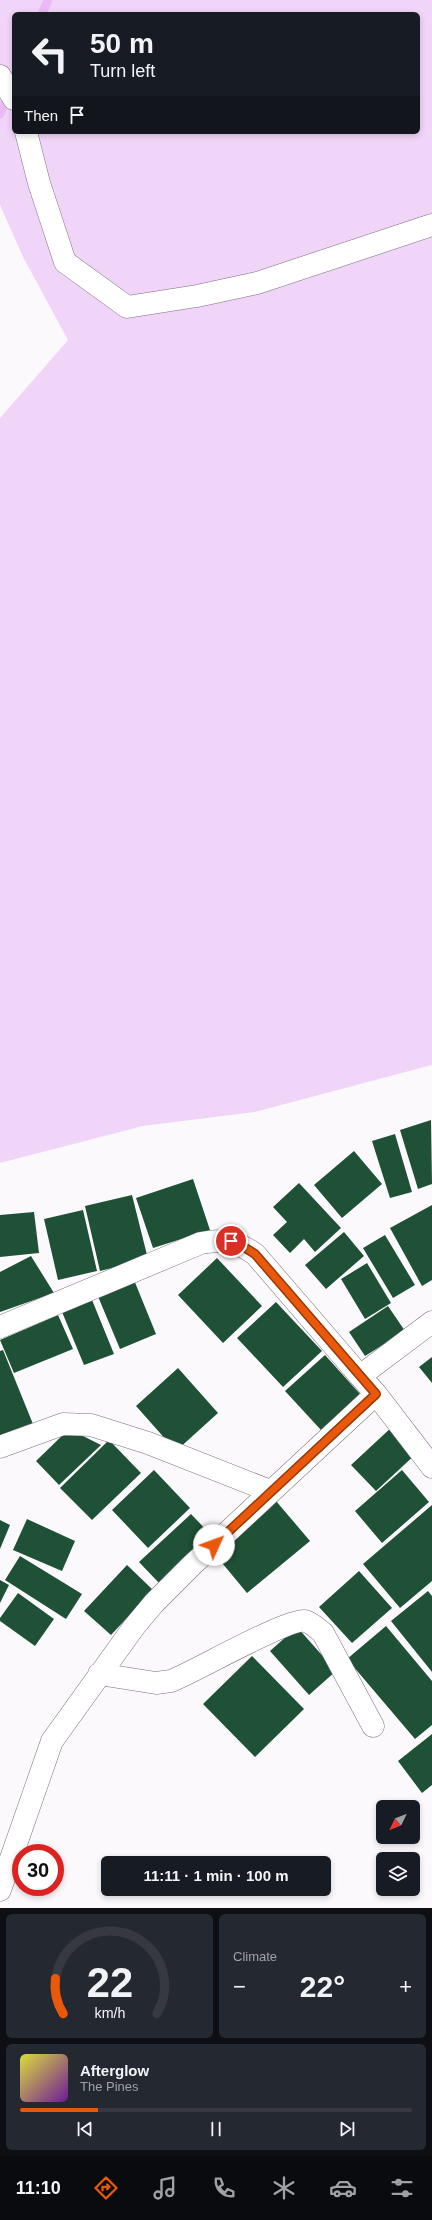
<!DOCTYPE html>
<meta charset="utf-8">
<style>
:root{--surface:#171b24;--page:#242831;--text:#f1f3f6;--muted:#9ea1a6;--line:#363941;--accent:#ea580c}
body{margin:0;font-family:Helvetica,sans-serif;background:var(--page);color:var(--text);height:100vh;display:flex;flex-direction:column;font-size:15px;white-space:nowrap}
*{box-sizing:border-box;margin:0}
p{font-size:13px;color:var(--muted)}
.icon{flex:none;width:22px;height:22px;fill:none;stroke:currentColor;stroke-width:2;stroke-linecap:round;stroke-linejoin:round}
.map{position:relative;height:1908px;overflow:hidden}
.details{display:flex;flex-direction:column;gap:6px;padding:6px;background:#0d0f14;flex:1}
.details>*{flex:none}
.hud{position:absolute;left:12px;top:12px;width:408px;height:122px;border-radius:6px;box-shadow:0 2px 6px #0003;background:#171b24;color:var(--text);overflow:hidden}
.needle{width:26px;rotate:227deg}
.controls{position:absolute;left:376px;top:1800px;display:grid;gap:8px}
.controls a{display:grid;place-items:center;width:44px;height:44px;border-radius:6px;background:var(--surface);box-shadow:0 2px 6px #0003;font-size:20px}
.speed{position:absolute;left:12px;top:1844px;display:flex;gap:8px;font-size:20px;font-weight:700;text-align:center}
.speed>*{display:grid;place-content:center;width:52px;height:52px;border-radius:50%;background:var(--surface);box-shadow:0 2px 6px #0003;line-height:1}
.speed .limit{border:6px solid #d22;background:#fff;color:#111}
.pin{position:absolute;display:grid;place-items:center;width:34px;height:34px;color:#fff;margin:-17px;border:2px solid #fff;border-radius:50%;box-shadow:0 1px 4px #0007}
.me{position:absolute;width:44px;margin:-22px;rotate:47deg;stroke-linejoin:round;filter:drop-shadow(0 0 3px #0008)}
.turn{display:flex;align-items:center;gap:14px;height:84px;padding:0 12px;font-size:18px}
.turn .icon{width:52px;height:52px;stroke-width:2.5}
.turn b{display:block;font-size:28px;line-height:34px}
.then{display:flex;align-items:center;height:38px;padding:0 12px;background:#0003;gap:8px;font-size:15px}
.big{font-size:30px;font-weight:800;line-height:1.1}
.details .card{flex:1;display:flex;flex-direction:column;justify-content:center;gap:6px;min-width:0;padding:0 14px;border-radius:6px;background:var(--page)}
.details .dial{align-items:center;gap:0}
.dial svg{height:104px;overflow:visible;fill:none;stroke:var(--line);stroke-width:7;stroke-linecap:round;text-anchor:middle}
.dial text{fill:var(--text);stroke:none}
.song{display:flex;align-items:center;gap:12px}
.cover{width:48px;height:48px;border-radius:6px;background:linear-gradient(135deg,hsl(60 70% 55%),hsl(280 70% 35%))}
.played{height:4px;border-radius:2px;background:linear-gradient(90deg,var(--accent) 20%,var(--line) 20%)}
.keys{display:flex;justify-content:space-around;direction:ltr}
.heat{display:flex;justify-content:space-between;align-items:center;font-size:22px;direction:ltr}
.details .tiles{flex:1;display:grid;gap:6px;grid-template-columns:1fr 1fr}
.card:last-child{grid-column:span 2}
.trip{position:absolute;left:101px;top:1856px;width:230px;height:40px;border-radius:6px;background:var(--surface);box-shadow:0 2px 6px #0003;font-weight:800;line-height:40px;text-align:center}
.dock{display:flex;height:64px;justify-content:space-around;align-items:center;background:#090b0e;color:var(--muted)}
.dock .icon{width:28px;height:28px}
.dock .on{color:var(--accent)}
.dock b{font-size:18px;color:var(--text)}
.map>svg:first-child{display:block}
</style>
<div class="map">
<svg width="432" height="1908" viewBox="0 0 432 1908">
<rect width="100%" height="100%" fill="#fcf9fd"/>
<path fill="#f1d5f9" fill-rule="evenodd" d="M0,0H432V1065L255,1112L143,1126L0,1163V418L68,340L23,257L0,205ZM14,14H418V132H14Z"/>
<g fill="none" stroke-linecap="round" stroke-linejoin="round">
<path stroke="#eabaf7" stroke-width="9" d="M42,14L48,0
M0,114L9,93"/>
</g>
<path fill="#1e5135" d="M431,1120L432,1184L418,1189L400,1130Z
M395,1134L412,1192L390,1198L372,1141Z
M354,1151L382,1184L342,1218L314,1185Z
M193,1179L210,1230L153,1248L136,1198Z
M299,1183L341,1228L315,1252L304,1239L290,1253L273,1235L287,1222L273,1207Z
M132,1195L148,1259L100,1271L85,1206Z
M432,1205V1280L422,1286L390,1228Z
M83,1210L97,1271L58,1280L44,1219Z
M34,1212L39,1253L0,1257V1215Z
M344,1232L364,1256L326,1289L305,1265Z
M385,1235L415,1285L393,1298L363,1248Z
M31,1256L54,1293L0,1312V1272Z
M217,1258L262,1306L223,1343L178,1295Z
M367,1263L391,1303L365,1319L341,1279Z
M134,1280L156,1334L120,1349L97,1294Z
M90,1295L114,1354L84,1365L60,1307Z
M276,1302L322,1351L283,1387L237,1338Z
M388,1306L405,1331L365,1356L349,1332Z
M58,1315L73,1349L14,1373L0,1340Z
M3,1350L35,1429L0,1443V1351Z
M325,1355L360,1394L321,1430L285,1391Z
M432,1357V1383L419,1367Z
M178,1368L218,1413L176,1451L136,1406Z
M393,1426L418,1452L376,1491L351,1465Z
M69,1429L101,1445L59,1485L36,1461Z
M109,1440L141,1473L92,1520L60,1488Z
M154,1470L190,1508L148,1548L112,1510Z
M402,1470L429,1502L382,1543L355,1511Z
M276,1501L310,1541L247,1593L213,1552Z
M432,1505V1581L400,1608L363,1564Z
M191,1514L211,1535L159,1583L139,1562Z
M27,1519L75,1541L62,1571L13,1550Z
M0,1520L10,1525L0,1549Z
M20,1556L82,1594L66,1619L5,1580Z
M127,1565L153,1590L111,1635L84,1611Z
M359,1571L392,1608L352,1643L319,1607Z
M0,1580L9,1585L0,1603Z
M428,1591L432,1596V1672L391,1621Z
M18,1593L54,1619L35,1646L0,1621V1618Z
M386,1626L432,1681V1725L415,1739L347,1659Z
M297,1627L336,1671L309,1695L270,1651Z
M252,1656L304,1709L255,1757L203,1704Z
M432,1734V1785L422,1793L398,1761Z"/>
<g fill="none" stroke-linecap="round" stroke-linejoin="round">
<defs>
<path id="minor" d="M0,76L14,99
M26,132L39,183L65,262L127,307L197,296L257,283L432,225
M0,1327L201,1243C226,1239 234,1240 255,1254L360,1376
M376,1394L432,1467
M0,1447L63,1424L91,1425L148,1443L270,1491
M99,1674L156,1683L171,1681C194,1672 288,1618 305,1621C312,1623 318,1629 323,1633L373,1726
M0,1890L52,1741L134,1627L154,1603L191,1566L376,1394L360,1376L432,1322"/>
</defs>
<use href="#minor" stroke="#7b6e7e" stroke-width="23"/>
<use href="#minor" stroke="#fff" stroke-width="22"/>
</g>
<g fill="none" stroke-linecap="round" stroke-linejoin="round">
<defs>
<path id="route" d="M214,1545L376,1394L255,1254L239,1244L231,1241"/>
</defs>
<use href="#route" stroke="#983908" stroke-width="10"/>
<use href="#route" stroke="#ea580c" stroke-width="7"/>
</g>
</svg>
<div class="controls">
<a><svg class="needle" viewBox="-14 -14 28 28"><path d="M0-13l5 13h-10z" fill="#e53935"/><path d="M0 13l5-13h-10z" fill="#9ea1a6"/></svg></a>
<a><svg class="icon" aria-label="layers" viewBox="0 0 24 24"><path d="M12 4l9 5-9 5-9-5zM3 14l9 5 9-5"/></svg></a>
</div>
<div class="speed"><div class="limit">30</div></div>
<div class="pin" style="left:231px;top:1241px;background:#d93025"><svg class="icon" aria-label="arrive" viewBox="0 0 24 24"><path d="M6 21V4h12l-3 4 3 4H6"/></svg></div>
<svg class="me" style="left:214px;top:1545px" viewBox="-20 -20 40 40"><circle r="19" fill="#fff"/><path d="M0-13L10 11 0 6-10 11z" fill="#ea580c"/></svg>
<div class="trip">11:11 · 1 min · 100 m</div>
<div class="hud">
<div class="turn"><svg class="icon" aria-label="left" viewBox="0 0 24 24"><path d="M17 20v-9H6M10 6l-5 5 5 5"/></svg><div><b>50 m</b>Turn left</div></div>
<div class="then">Then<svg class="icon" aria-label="arrive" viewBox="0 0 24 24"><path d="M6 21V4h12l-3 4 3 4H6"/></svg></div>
</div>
</div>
<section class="details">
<div class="tiles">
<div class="card dial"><svg viewBox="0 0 100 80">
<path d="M14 69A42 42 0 1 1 86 69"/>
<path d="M14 69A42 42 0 0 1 8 42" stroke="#ea580c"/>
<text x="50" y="56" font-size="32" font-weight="700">22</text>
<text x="50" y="72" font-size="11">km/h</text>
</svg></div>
<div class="card"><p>Climate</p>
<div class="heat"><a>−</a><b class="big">22°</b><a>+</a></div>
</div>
<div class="card">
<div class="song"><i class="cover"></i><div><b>Afterglow</b><p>The Pines</p></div></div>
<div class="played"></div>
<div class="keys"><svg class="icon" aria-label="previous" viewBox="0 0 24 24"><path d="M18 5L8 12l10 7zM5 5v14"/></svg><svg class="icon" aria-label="pause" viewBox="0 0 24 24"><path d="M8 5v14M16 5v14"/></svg><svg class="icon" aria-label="next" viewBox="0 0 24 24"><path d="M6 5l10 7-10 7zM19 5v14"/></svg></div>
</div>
</div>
</section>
<nav class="dock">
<b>11:10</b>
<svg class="icon on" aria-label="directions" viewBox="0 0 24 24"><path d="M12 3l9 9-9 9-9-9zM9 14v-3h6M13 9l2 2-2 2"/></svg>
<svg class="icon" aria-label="music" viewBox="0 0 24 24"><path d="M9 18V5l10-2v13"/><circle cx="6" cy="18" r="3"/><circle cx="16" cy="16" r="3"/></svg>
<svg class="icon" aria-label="phone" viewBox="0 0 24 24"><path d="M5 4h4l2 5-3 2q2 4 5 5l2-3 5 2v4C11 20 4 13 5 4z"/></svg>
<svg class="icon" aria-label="climate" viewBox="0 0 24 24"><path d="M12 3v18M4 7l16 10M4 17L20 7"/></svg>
<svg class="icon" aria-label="car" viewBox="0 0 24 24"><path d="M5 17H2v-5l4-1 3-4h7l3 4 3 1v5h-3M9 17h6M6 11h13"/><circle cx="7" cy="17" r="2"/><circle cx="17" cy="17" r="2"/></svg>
<svg class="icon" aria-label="filters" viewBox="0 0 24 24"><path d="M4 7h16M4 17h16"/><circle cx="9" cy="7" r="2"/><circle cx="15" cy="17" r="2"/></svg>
</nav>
